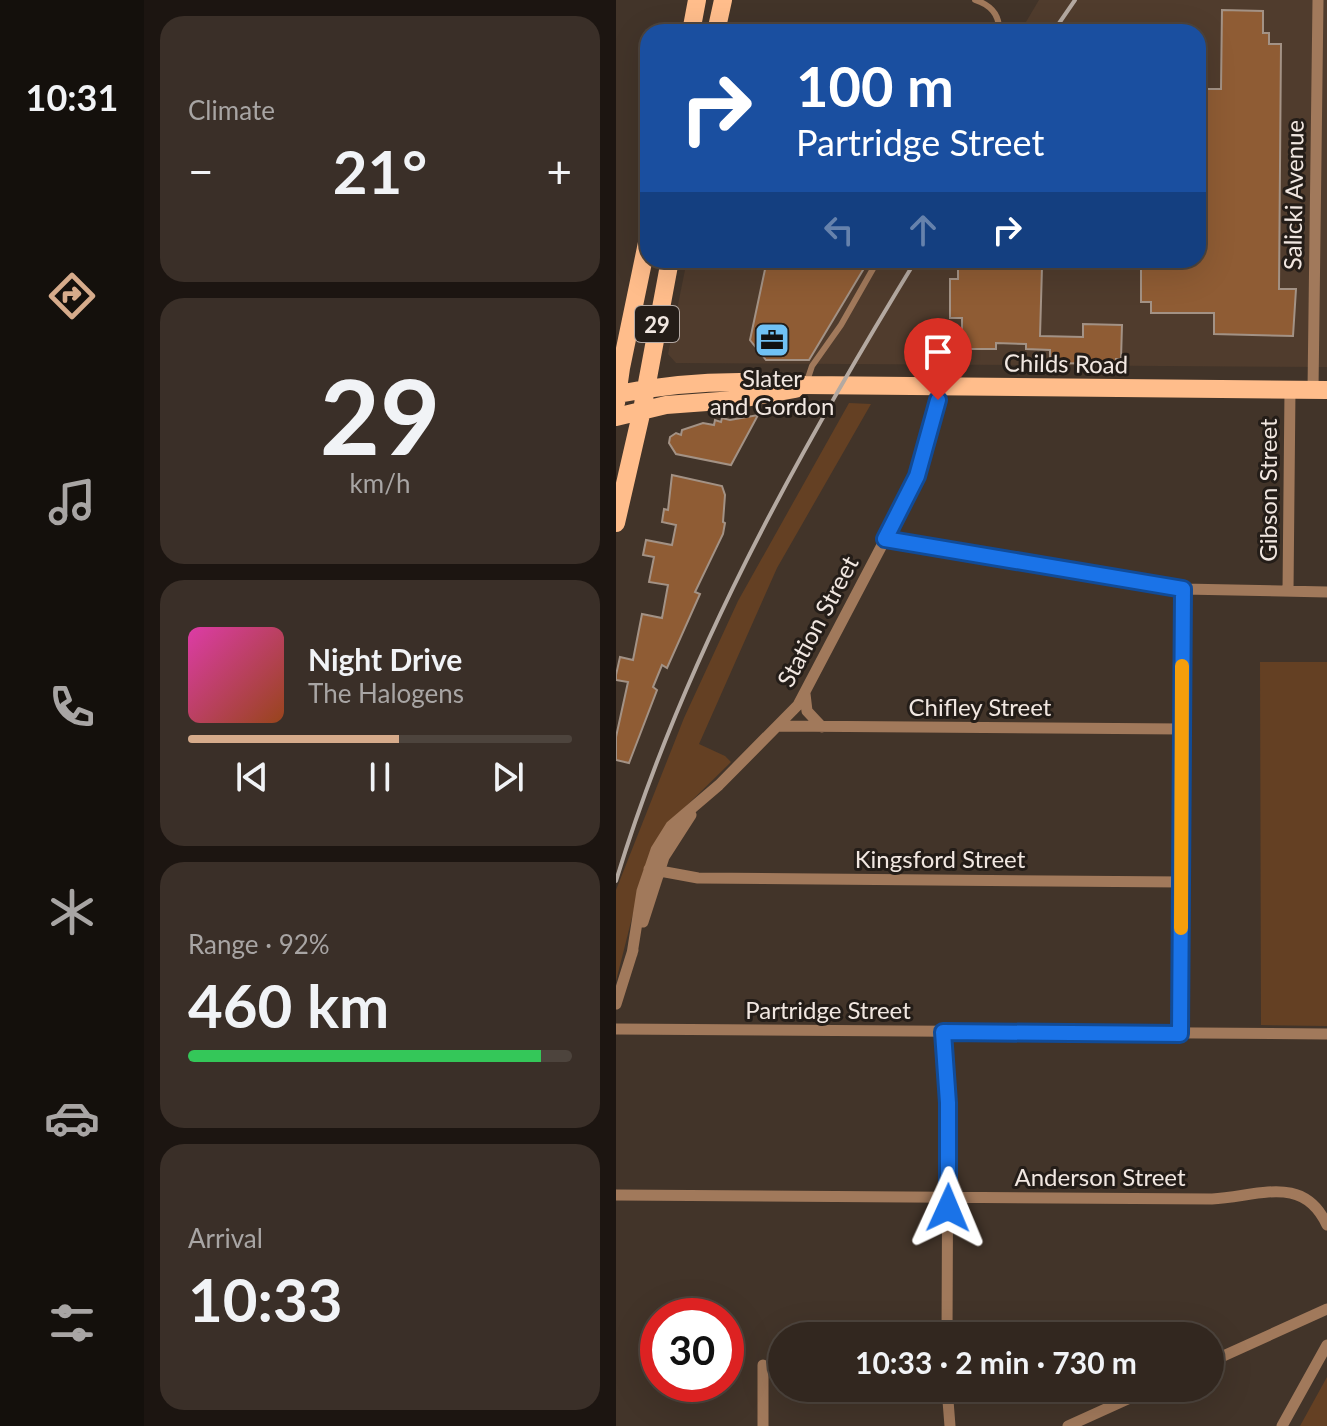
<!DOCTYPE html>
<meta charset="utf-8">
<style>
:root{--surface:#32271f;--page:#3a2f28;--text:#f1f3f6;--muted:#a8a5a4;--line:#4d443d;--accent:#d6ab8b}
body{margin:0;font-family:Lato,sans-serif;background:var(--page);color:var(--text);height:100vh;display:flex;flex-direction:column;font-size:30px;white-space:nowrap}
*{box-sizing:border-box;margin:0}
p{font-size:26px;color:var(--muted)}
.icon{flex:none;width:44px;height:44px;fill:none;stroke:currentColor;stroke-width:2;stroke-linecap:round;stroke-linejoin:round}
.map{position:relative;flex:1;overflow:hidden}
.sheet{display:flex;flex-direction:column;gap:16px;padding:16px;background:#1c1511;width:472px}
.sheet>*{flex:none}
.guide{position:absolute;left:24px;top:24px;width:566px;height:244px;border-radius:24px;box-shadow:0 8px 32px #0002,0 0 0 2px var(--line);background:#1a4fa0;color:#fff;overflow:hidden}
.speed{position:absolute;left:24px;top:1298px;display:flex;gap:16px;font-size:40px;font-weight:700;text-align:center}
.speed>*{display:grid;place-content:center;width:104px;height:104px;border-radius:50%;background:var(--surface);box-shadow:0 8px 32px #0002,0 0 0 2px var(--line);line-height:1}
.speed .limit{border:12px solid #d22;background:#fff;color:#111}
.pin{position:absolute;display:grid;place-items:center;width:68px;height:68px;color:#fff;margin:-82px -34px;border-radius:50% 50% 50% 0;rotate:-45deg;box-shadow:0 0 8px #0007}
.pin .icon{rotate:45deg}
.me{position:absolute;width:88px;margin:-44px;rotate:1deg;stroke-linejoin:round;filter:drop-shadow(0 0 6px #0008)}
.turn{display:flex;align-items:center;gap:28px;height:168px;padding:0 24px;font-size:36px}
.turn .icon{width:104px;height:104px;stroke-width:2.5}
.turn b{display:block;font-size:56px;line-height:68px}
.lanes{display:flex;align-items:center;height:76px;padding:0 24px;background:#0003;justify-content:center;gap:40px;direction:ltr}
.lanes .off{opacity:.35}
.big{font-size:60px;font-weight:700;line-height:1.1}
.sheet .widget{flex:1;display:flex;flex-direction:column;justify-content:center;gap:12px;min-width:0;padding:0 28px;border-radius:24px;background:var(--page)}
.sheet .dial{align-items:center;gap:0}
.dial b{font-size:104px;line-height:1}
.song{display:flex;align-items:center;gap:24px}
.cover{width:96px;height:96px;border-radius:12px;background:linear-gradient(135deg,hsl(320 70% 55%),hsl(20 70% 35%))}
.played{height:8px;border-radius:4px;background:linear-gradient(90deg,var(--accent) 55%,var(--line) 55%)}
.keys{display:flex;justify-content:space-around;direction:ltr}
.heat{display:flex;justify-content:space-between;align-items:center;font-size:44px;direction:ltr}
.charge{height:12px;border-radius:6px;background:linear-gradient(90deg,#34c759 92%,var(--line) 0)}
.trip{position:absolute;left:152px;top:1322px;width:456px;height:80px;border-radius:40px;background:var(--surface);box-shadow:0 8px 32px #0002,0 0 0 2px var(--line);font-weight:700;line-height:80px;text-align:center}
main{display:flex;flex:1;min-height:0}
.tabs{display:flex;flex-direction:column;width:144px;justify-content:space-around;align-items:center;background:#14100c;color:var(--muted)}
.tabs .icon{width:56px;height:56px}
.tabs .current{color:var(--accent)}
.tabs b{font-size:36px;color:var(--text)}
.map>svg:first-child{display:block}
</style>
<main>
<nav class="tabs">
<b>10:31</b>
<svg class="icon current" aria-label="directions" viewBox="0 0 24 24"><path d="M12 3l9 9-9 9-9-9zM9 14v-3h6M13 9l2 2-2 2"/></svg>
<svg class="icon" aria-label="music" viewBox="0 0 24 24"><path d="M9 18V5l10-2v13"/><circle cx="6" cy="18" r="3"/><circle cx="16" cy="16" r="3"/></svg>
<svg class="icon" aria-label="phone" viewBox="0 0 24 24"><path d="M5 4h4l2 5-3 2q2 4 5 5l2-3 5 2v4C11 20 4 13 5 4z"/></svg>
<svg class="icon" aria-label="climate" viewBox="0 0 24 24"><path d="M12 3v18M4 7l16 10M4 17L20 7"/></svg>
<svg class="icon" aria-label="car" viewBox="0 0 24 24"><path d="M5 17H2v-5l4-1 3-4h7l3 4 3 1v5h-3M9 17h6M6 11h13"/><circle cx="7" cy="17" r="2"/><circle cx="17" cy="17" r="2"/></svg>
<svg class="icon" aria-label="filters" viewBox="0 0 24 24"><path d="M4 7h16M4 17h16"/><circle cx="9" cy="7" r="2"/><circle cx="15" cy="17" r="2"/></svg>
</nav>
<section class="sheet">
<div class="widget"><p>Climate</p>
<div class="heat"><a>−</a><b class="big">21°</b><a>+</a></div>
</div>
<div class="widget dial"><b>29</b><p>km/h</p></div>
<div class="widget">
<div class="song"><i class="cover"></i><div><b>Night Drive</b><p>The Halogens</p></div></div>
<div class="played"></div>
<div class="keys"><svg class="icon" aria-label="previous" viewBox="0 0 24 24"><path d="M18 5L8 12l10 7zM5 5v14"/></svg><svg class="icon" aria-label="pause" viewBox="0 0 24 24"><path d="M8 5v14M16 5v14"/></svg><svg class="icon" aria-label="next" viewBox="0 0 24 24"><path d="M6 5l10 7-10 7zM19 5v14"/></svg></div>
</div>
<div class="widget"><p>Range · 92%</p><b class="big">460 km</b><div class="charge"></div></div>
<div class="widget"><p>Arrival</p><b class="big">10:33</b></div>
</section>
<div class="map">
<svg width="711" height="1426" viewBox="0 0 711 1426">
<rect width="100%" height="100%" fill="#423429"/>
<path fill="#503c2d" d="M423,0H711V367L60,363L52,354L71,260H582V32H404Z"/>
<path fill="#644023" d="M233,403L255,404L161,568L83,744L109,756L115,762L59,817L23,890L0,981V890L68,718L122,601Z
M644,662H711V1026L645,1025Z
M711,1377V1426H684Z"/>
<path fill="#8f5c34" stroke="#a39285" stroke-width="2" d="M606,10L647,11V33H653V44H665L663,289H680L677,336L598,334V313H535V302H525V260H582V89H605Z
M151,260H253L193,360H150L134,340Z
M362,260H420V267H426L424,336L467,337V324L506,325L505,359H500V364L434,363V350L410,349V344L380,343V349H346V318H334V279H342V266L362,267Z
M142,415L115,465L60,454L53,443L54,437L60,433L65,435L66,430L87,423L98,425L99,420L105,422L106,418L114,420Z
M56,475L106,486L109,495L107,522L109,523L107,534L79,592L84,594L51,668L46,665L37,687L41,690L13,763L0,760V737L12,682L0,680V675L4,657L17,660L26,614L46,618L52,585L33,582L38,557L27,555L30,540L56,545L60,525L46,522L48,509L52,510Z"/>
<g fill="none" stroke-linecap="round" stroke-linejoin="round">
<path stroke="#a1795b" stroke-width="6" d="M359,0C375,5 384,15 383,32
M191,381L196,366L225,325L262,260"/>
<path stroke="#a1795b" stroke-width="11" d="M697,390L702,0
M269,539L567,589L711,592
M672,591L674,390
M189,694L191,711L206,727
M163,726L566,729
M33,869L82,878L566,882
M27,922L48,857L75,815
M16,954L26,891L40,850L55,826L103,785L182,705L296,488L326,386
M0,1004L17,950
M0,1029L711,1034
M327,1032L332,1103L331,1336
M564,1034L567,589
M0,1195L596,1199C641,1197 687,1173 711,1225
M594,1362L711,1309
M147,1365V1426
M331,1388L334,1426
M452,1426L536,1388
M666,1426L711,1345"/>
<path stroke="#ffbd8b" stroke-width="18" d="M75,32L81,0
M100,32L107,0
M2,394C65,381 125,379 189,385L711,390
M0,403L5,368L32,238
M0,417L50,405L118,400L179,389
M0,523L26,410L54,260"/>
<path stroke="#b4a9a1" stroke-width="4" d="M437,32L459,0
M0,881C67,660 180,456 300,260"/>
</g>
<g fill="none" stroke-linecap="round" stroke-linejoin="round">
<defs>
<path id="route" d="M322,400L301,476L269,539L567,589L564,1034L327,1032L332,1103V1208"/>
</defs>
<use href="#route" stroke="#114b97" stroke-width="20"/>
<use href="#route" stroke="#1a73e8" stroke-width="14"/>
<path stroke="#f59e0b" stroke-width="14" d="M565,928L566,666"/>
</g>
<defs>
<symbol id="office-square" viewBox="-11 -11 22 22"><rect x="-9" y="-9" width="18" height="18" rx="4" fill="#70c1f4" stroke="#241d18"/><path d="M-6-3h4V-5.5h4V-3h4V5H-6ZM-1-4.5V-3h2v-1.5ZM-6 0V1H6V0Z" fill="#111"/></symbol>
</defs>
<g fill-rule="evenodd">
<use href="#office-square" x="136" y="320" width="40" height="40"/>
</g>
<g text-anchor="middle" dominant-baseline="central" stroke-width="6" stroke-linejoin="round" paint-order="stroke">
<rect fill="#241d18" stroke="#b4aaa5" stroke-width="2" x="19" y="306" width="44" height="36" rx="6"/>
<g font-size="22" font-weight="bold" fill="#f1e7e1">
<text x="41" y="324">29</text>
</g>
<g font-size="24" fill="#f1e7e1" stroke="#241d18">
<text transform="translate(677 195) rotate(-89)">Salicki Avenue</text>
<text transform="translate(450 363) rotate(1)">Childs Road</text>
<text transform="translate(651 490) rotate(-90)">Gibson Street</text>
<text transform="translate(201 621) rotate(-62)">Station Street</text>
<text x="364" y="706">Chifley Street</text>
<text x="324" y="858">Kingsford Street</text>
<text x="212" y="1009">Partridge Street</text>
<text x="484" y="1176">Anderson Street</text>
</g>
<g font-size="24" fill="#f1e7e1" stroke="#241d18">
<text x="156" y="377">Slater<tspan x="156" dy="28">and Gordon</tspan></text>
</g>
</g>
</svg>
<div class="speed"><div class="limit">30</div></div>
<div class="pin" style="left:322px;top:400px;background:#d93025"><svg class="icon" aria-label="arrive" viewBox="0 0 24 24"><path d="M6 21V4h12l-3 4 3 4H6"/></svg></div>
<svg class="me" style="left:332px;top:1208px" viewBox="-20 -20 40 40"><path d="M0-17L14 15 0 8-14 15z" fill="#1a73e8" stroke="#fff" stroke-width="4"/></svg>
<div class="trip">10:33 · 2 min · 730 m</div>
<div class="guide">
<div class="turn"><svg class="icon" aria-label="right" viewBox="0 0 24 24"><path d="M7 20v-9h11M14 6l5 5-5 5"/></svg><div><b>100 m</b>Partridge Street</div></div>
<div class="lanes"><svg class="icon off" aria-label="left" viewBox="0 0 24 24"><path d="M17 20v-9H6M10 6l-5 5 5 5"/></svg><svg class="icon off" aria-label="ahead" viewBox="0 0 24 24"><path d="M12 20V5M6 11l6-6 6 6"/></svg><svg class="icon" aria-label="right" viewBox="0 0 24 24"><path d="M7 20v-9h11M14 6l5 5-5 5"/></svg></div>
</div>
</div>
</main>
